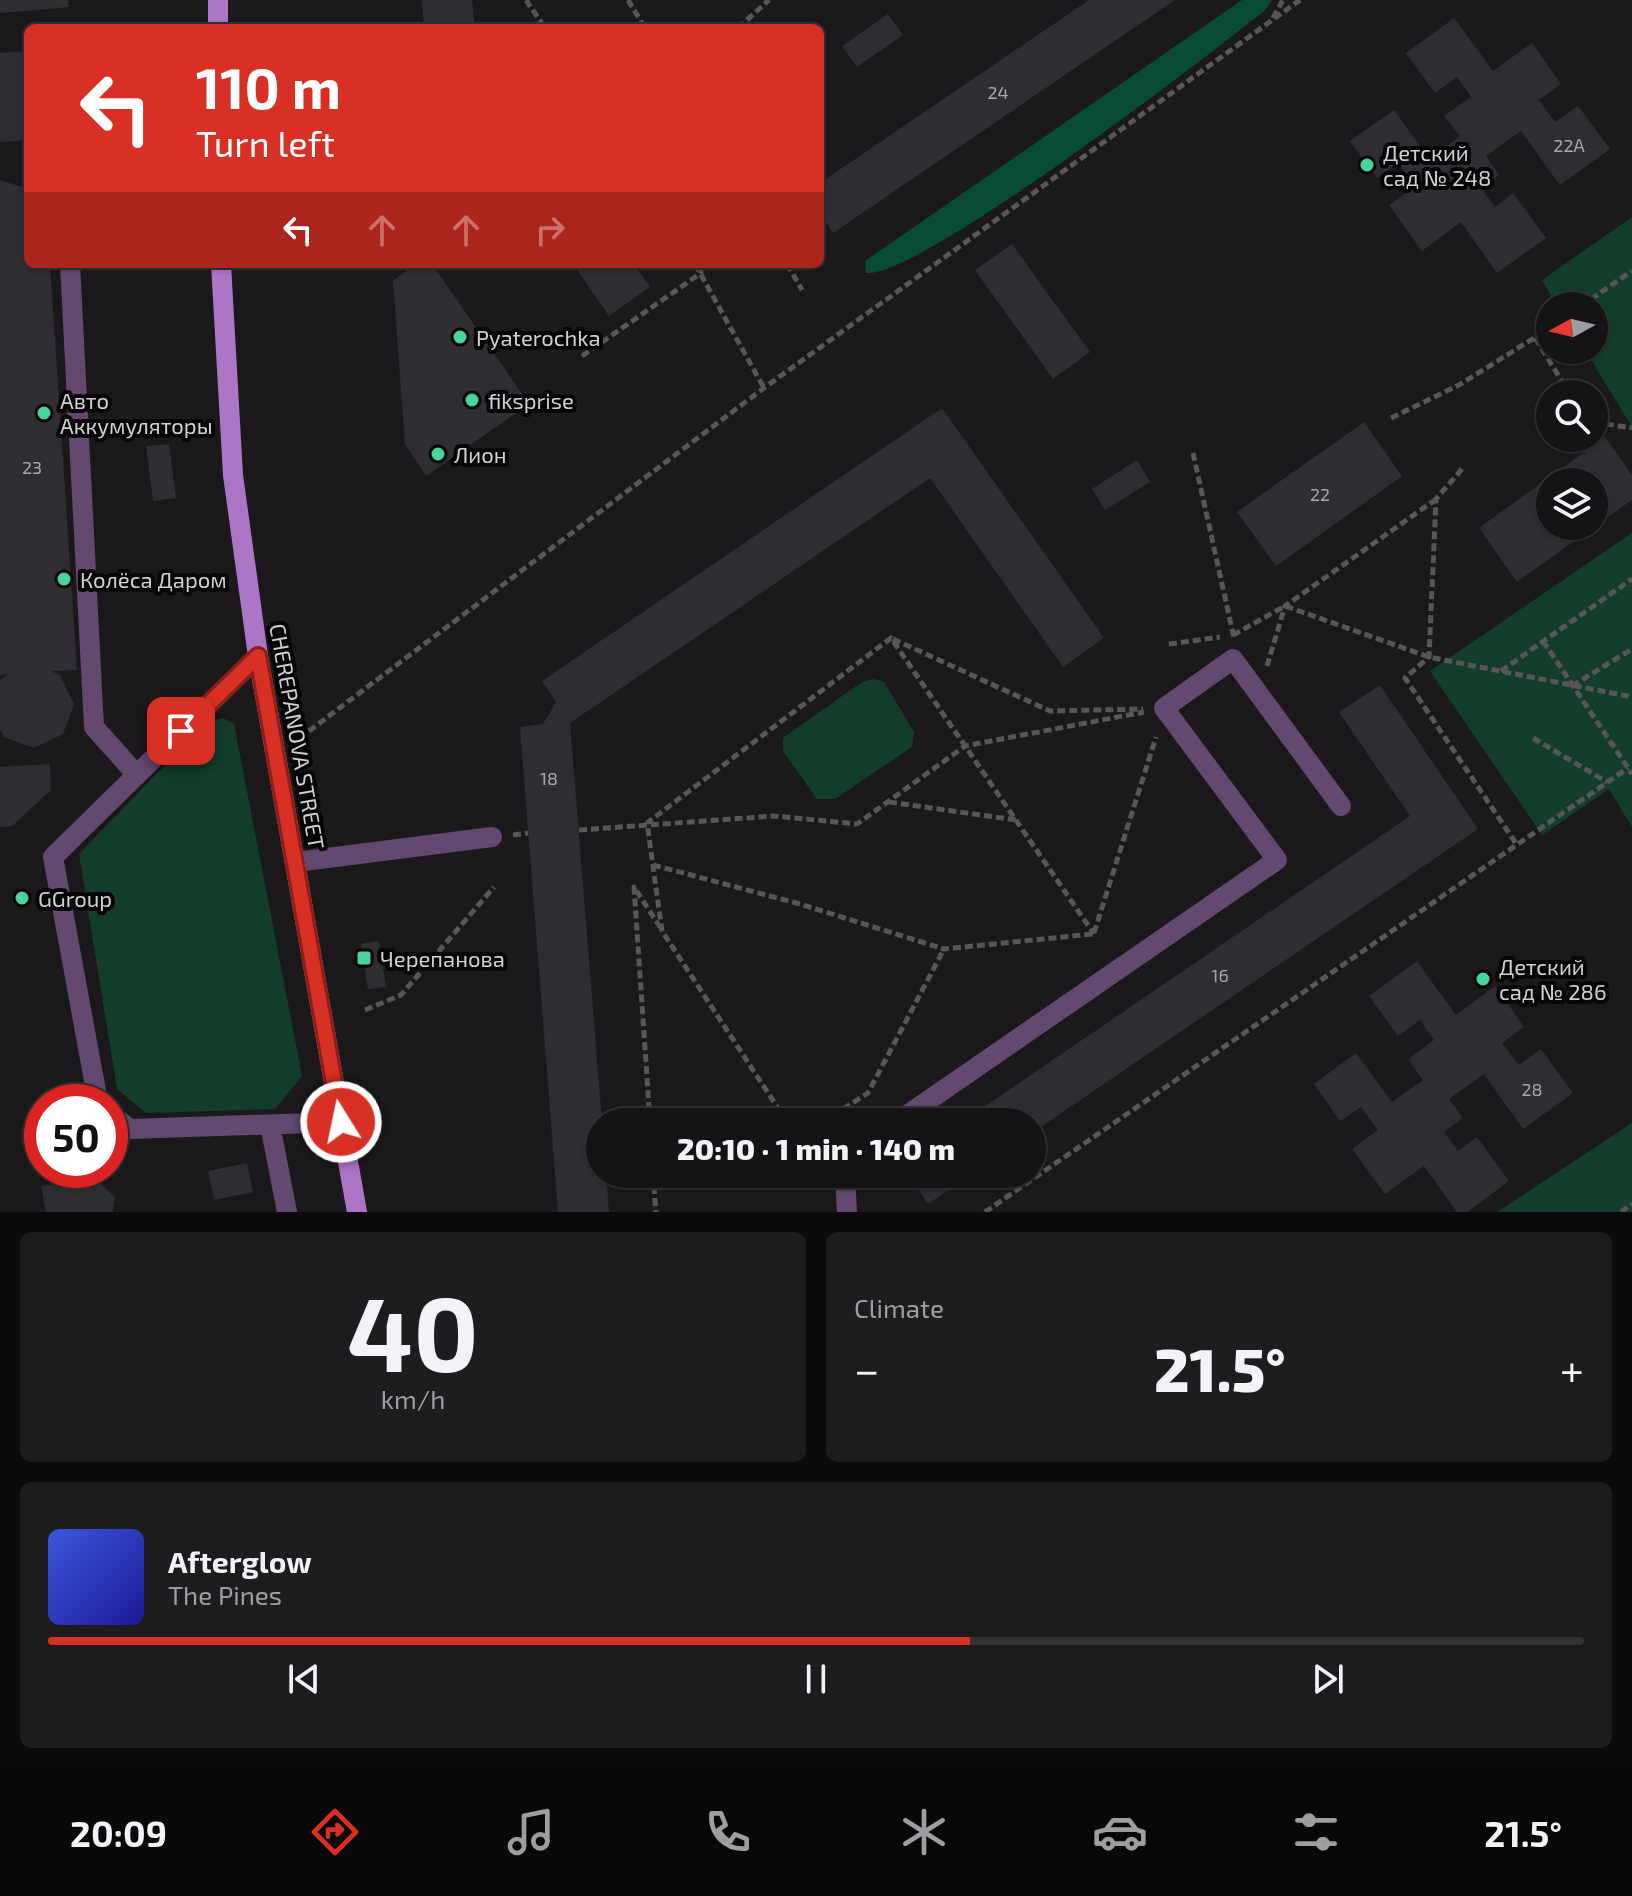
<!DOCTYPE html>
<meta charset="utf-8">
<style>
:root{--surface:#151316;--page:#1e1c1f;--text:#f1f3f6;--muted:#9d9ea1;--line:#343235;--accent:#d93025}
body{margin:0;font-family:"Exo 2",sans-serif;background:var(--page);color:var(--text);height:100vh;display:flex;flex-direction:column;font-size:30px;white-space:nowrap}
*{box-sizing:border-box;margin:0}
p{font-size:26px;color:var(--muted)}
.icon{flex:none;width:44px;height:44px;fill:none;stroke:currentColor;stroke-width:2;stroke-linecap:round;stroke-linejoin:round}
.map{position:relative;height:1212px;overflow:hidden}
.drawer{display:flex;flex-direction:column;gap:20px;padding:20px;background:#0c0a0c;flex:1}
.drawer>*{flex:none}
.hud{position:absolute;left:24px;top:24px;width:800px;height:244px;border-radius:12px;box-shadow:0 2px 6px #0004,0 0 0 2px var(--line);background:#d93025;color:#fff;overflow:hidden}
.needle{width:52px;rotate:262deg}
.buttons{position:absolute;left:1536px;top:292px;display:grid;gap:16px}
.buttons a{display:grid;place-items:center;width:72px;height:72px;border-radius:50%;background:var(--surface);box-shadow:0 2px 6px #0004,0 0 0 2px var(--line);font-size:40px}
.speed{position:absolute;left:24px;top:1084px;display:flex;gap:16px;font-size:40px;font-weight:700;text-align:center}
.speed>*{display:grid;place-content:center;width:104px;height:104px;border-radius:50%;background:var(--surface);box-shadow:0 2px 6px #0004,0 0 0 2px var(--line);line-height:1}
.speed .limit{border:12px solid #d22;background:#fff;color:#111}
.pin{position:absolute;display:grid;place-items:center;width:68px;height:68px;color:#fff;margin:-34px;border-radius:16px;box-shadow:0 4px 12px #0006}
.me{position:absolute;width:88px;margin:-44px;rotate:350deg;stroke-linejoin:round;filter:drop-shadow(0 0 6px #0008)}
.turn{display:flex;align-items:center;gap:28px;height:168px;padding:0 40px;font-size:36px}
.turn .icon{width:104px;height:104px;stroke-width:2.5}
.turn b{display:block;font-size:56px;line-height:68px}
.lanes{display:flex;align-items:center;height:76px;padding:0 40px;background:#0003;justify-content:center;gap:40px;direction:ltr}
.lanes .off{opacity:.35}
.big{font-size:60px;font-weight:800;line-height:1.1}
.drawer .card{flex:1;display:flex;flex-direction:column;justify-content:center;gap:12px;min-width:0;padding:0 28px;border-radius:12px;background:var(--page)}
.drawer .dial{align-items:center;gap:0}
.dial b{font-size:104px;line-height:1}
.song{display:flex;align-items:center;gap:24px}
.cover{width:96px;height:96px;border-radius:12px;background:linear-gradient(135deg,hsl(230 70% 55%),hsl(240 70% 35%))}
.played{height:8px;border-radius:4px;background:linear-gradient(90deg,var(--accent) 60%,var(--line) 60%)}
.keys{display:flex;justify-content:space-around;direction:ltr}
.heat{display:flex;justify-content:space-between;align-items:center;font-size:44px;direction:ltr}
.drawer .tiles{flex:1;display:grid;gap:20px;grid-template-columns:1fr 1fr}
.card:last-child{grid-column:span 2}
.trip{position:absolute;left:586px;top:1108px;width:460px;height:80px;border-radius:40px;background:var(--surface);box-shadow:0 2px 6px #0004,0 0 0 2px var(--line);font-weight:800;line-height:80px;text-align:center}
.tab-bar{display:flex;height:128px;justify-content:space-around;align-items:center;background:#080809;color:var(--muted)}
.tab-bar .icon{width:56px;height:56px}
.tab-bar .on{color:var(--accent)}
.tab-bar b{font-size:36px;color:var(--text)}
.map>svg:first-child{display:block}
</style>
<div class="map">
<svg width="1632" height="1212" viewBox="0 0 1632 1212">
<rect width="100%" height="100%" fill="#1c191d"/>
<path fill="#143e2c" d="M1632,217V427L1585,350H1594V306H1557L1542,280Z
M1632,533V827L1609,789L1542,835L1430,671Z
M874,679L884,682L914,732L912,747L835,799H817L783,751V738L862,682Z
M223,718L234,724L302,1076L275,1109L146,1113L117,1089L79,854L207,722Z
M1632,1123V1212H1497Z"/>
<path fill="#094c35" d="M1242,0H1272L1265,10C1211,54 918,279 866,273L865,261Z"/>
<path fill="#302e32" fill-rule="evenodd" d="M0,0H68L69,7L0,13Z
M422,0H472L475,28H424Z
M1089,0H1175L833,233L820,213V183Z
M888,14L903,35L857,67L842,46Z
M1454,18L1493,71L1532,43L1561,84L1539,100L1555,122L1578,106L1610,149L1560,185L1521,131L1486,156L1499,175L1481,188L1495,207L1513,193L1546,238L1497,273L1461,222L1422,251L1389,205L1415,187L1398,163L1377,178L1350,141L1394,110L1429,159L1460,136L1444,116L1471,97L1457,77L1435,93L1406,53Z
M28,51V140L0,142V53Z
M0,180L28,189V264H50L77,670L51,671L60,675L74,704L63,734L34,748L4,737L0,729V680L8,674L0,675Z
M1012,244L1090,352L1053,379L975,270Z
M415,264H432L529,404L426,476L405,444L393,281Z
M573,264H634L650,287L609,316Z
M942,408L1104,638L1063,667L930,478L570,723L602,1122L600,1174H606L609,1212H558L520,727L543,724L556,702L542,681Z
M1364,422L1402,476L1276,566L1237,512Z
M1605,437L1632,475V500L1517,582L1479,528ZM1550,482H1594V526H1550Z
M169,444L176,498L153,501L146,446Z
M1137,460L1150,482L1105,510L1092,489Z
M1380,685L1478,829L1032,1133V1122H962L1410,816L1339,712Z
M50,764L51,790L12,826L0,827V767Z
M379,941L386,987L368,989L361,944Z
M1417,961L1456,1015L1495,986L1524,1027L1502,1043L1519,1065L1541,1049L1573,1093L1523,1129L1484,1074L1449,1099L1463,1118L1444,1132L1458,1151L1477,1137L1509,1181L1467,1212H1457L1424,1166L1385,1194L1352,1149L1378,1130L1361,1107L1340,1121L1314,1084L1356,1053L1392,1102L1423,1080L1408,1059L1434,1040L1420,1020L1398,1036L1369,996Z
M247,1163L253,1192L214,1200L208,1171Z
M908,1174H972L928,1204Z
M95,1178L115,1197L113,1212H46L41,1186Z"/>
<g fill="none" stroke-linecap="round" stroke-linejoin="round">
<path stroke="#585659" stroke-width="5" stroke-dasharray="8 4" stroke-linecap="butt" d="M526,0L545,28
M628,0L645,28
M1273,18L1283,0
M738,28L769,0
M695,264L764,388
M787,264L802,290
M1581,306L1632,271
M1535,338L1570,394
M582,356L701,273L700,264
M1391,418L1459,385L1550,328
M1594,422L1632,428
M1193,453L1234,638
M1462,469L1436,499L1429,657L1405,678L1517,845
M1233,635L1285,606L1429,657L1632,697
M893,639L1050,711L1143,709
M1543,641L1632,774
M1169,644L1220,637
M1267,666L1285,606L1435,500
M1501,671L1632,579
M1572,686L1632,649
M309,731L764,388L1300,0
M1533,738L1607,782
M889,802L1016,820
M579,830L774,816L857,824L965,746L1144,712
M513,835L528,833
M653,865L800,904L944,949L1093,934
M1094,933L1156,737
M365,1010L401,995L494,887
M650,1122L634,887L660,927
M787,1122L662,931L647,823L891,638L1094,934
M823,1122L868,1093L944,949
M653,1174L656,1212
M985,1212L1628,768
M1621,1212L1632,1204"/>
<path stroke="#63496f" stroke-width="20" d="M70,264L94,727L137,775
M296,862L492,837
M98,1102L53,857L258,656
M110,1114L130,1129L341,1122
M897,1122L1277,860L1164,708L1233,659L1341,806
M270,1125L287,1212
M845,1174L847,1212"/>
<path stroke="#ad75c6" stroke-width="20" d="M218,0V28
M221,264L233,475L258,656L357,1212"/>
</g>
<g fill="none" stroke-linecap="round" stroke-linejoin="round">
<defs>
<path id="route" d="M181,731L258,656L341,1122"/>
</defs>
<use href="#route" stroke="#8d1f18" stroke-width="20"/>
<use href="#route" stroke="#d93025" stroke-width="14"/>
</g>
<g fill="#48d49d" stroke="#060507" stroke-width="3">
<circle cx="1367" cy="165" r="8"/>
<circle cx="460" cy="337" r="8"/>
<circle cx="472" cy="400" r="8"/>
<circle cx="44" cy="413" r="8"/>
<circle cx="438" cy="454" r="8"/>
<circle cx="64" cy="579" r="8"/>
<circle cx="22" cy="898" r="8"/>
<rect x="356" y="950" width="16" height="16" rx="4"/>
<circle cx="1483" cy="979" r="8"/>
</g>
<g text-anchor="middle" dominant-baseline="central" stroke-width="8" stroke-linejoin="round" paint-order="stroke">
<g font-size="18" fill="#aaa8ab">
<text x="998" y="92">24</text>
<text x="1569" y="145">22А</text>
<text x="32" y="467">23</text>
<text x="1320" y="494">22</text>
<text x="549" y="778">18</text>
<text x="1220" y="975">16</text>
<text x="1532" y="1089">28</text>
</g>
<g font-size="22" fill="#d2d0d3" stroke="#060507" text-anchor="start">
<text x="1383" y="152">Детский<tspan x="1383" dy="25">сад № 248</tspan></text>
<text x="476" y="337">Pyaterochka</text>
<text x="60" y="400">Авто<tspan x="60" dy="25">Аккумуляторы</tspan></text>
<text x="488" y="400">fiksprise</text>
<text x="454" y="454">Лион</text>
<text x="80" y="579">Колёса Даром</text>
<text x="38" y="898">GGroup</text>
<text x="380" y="958">Черепанова</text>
<text x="1499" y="966">Детский<tspan x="1499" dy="25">сад № 286</tspan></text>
</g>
<g font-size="22" fill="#d2d0d3" stroke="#060507">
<text transform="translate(298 736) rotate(80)">CHEREPANOVA STREET</text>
</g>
</g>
</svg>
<div class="buttons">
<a><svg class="needle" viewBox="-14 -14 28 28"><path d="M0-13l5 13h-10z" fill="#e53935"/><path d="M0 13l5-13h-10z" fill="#9d9ea1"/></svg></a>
<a><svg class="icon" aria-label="search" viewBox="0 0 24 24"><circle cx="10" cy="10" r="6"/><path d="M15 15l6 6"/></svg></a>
<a><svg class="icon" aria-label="layers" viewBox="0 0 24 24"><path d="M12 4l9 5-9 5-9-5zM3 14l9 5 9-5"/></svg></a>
</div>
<div class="speed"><div class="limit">50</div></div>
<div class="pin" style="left:181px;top:731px;background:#d93025"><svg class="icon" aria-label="arrive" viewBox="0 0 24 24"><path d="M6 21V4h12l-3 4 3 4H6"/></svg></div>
<svg class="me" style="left:341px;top:1122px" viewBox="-20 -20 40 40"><circle r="17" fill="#d93025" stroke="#fff" stroke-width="3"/><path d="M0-11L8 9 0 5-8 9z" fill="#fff"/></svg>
<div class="trip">20:10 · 1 min · 140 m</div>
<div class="hud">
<div class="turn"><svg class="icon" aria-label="left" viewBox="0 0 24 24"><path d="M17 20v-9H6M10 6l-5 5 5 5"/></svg><div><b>110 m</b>Turn left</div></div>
<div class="lanes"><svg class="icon" aria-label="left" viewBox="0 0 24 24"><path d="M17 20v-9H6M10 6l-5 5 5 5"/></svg><svg class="icon off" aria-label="ahead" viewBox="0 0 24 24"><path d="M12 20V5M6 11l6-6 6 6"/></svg><svg class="icon off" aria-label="ahead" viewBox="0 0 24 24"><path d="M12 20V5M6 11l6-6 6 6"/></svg><svg class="icon off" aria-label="right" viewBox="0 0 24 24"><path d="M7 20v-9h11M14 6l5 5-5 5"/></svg></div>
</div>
</div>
<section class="drawer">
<div class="tiles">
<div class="card dial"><b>40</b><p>km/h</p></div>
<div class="card"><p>Climate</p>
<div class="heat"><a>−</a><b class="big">21.5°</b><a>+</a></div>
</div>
<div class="card">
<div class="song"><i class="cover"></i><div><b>Afterglow</b><p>The Pines</p></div></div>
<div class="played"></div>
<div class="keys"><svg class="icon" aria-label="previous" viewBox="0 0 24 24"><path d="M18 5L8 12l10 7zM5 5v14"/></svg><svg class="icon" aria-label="pause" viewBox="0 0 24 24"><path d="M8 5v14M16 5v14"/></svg><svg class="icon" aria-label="next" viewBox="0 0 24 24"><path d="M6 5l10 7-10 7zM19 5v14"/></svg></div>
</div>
</div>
</section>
<nav class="tab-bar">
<b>20:09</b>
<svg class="icon on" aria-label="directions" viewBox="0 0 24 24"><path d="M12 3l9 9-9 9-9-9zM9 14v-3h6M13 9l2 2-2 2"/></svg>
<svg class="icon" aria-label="music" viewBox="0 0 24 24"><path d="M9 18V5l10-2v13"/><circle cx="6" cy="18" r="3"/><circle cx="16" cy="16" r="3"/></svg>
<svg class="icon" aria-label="phone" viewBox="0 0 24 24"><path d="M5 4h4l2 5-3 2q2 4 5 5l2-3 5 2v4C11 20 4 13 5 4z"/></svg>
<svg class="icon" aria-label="climate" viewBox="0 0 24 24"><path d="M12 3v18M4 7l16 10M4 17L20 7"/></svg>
<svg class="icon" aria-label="car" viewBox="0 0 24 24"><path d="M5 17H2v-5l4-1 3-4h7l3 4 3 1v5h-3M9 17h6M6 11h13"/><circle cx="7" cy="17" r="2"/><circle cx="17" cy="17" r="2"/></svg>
<svg class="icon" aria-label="filters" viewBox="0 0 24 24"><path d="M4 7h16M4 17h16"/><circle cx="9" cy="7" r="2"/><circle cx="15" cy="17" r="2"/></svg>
<b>21.5°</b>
</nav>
